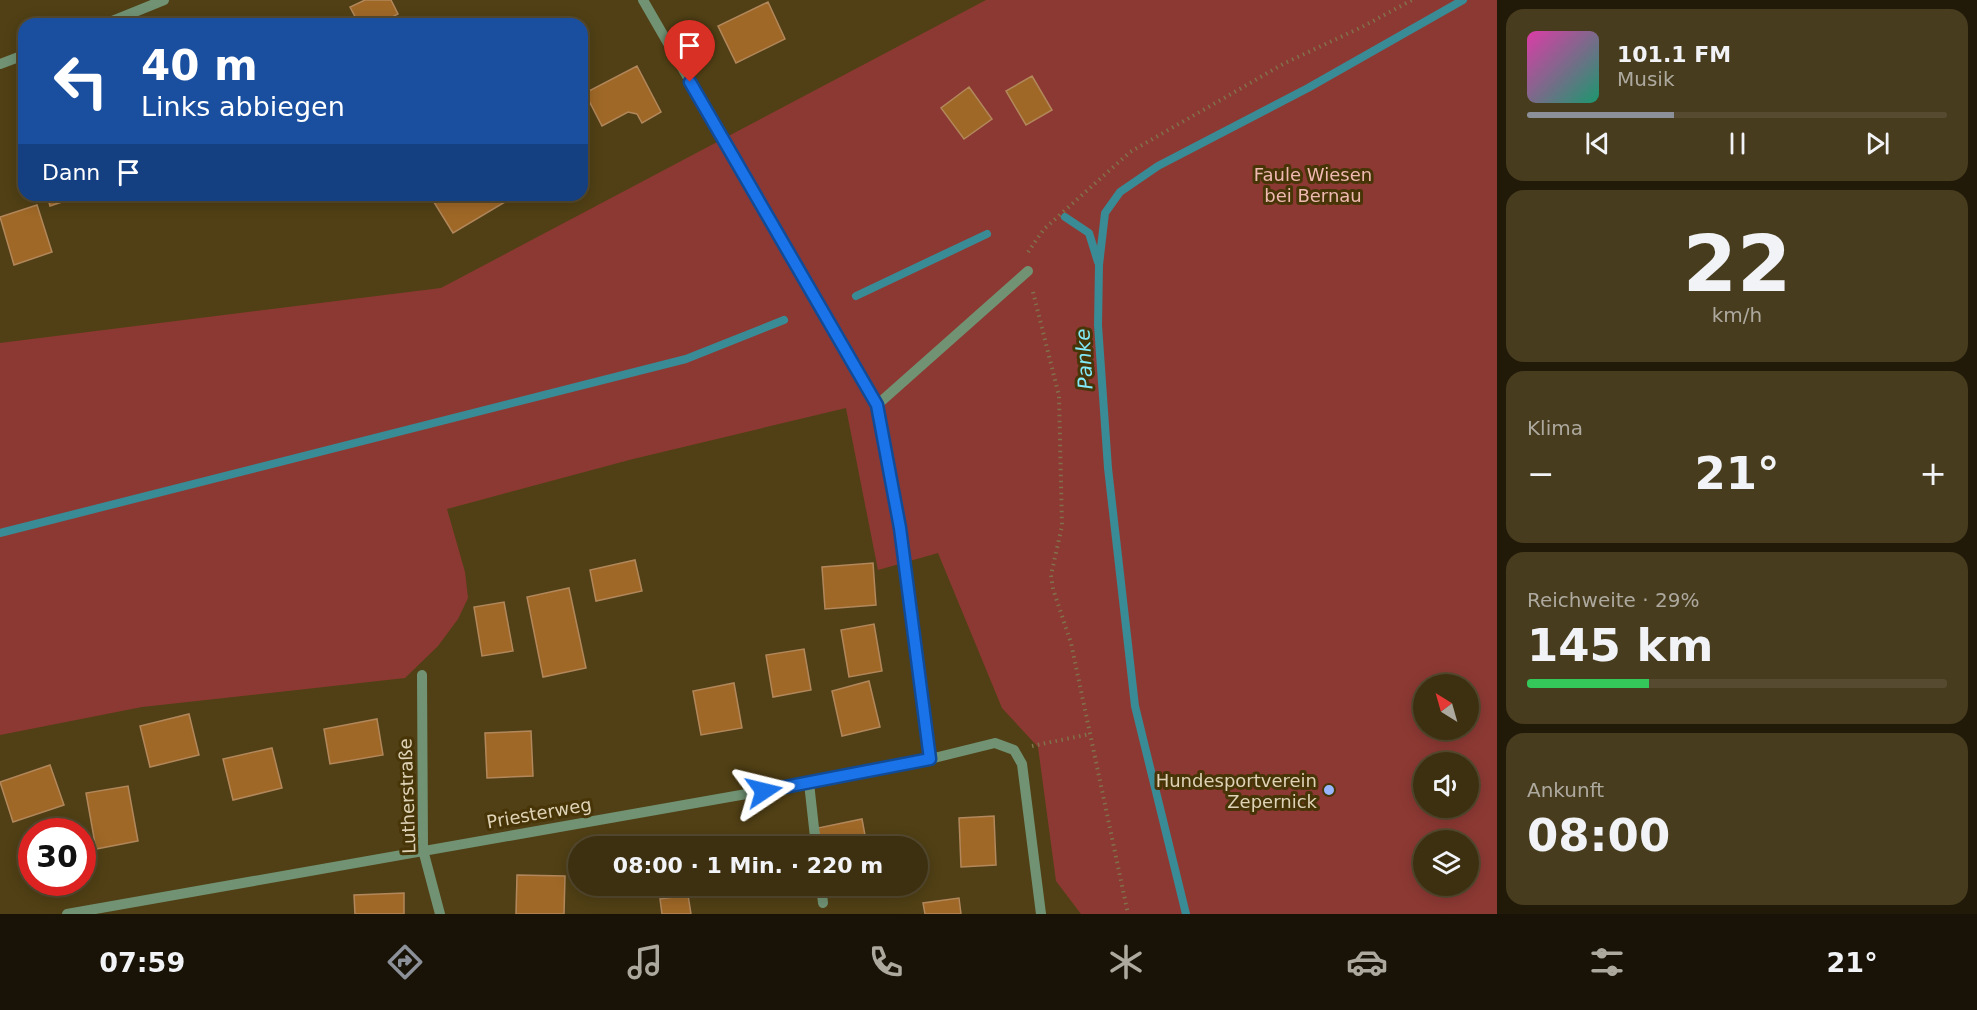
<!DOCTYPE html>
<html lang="de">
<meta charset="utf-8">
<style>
:root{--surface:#3d3010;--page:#483c1e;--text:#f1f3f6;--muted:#ada99f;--line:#564b30;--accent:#8c9099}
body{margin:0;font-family:"DejaVu Sans",sans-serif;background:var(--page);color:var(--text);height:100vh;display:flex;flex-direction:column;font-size:22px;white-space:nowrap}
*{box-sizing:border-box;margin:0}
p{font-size:20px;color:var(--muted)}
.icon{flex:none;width:33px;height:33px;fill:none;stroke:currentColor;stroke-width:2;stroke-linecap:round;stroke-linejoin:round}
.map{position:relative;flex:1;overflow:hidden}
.side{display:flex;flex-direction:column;gap:9px;padding:9px;background:#221a09;width:480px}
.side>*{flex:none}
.hud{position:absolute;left:18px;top:18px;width:570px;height:183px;border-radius:18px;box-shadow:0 3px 15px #0003,0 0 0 2px var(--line);background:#1a4fa0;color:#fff;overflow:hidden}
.needle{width:39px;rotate:323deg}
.fabs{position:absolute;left:1413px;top:674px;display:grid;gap:12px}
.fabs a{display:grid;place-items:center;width:66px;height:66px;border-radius:50%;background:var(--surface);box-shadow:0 3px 15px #0003,0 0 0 2px var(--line);font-size:30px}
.speed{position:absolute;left:18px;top:818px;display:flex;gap:12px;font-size:30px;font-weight:700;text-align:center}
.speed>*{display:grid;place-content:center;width:78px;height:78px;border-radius:50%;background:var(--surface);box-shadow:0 3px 15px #0003,0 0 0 2px var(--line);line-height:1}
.speed .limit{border:9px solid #d22;background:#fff;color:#111}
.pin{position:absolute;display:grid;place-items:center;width:51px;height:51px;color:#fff;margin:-62px -26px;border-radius:50% 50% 50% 0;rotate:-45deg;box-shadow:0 0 6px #0007}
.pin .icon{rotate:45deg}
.me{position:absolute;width:66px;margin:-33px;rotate:80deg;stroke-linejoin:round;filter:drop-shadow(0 0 4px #0008)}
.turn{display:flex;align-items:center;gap:21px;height:126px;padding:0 24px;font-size:27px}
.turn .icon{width:78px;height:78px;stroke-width:2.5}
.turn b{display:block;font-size:42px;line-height:51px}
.then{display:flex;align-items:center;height:57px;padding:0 24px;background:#0003;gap:12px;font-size:22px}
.big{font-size:45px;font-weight:800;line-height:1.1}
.side .widget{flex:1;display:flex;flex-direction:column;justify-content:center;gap:9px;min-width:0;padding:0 21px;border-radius:18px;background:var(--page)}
.side .dial{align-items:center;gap:0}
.dial b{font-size:78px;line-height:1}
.song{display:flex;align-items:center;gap:18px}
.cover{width:72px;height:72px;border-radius:9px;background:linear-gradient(135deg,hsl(320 70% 55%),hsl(160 70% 35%))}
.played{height:6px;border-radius:3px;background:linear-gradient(90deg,var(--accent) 35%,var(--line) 35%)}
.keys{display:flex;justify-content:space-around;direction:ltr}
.heat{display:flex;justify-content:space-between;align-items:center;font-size:33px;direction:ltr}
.charge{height:9px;border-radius:4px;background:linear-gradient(90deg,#34c759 29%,var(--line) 0)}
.trip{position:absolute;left:568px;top:836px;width:360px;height:60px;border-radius:30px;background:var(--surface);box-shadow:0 3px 15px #0003,0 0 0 2px var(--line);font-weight:800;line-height:60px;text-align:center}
.dock{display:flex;height:96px;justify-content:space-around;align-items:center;background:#181306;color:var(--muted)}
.dock .icon{width:42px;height:42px}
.dock .on{color:var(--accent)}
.dock b{font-size:27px;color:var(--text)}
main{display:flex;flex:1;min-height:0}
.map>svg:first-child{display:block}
</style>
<main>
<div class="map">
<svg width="1497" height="914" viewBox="0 0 1497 914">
<rect width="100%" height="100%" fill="#514015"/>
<path fill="#8d3933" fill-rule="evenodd" d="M986,0H1497V914H1081L1056,881L1038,747L1002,708L938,553L878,570L846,408L633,459L447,509L465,572L468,598L458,619L438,646L405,678L142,707L0,735V343L441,288ZM1424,684H1468V729H1424ZM1424,762H1468V807H1424ZM1424,840H1468V885H1424Z"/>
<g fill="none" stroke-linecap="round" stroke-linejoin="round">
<path stroke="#398b95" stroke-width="8" d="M1065,217L1089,233L1098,262
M856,296L987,234
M0,533L686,359L784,320
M1186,914L1135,706L1108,468L1098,325L1099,265L1105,213L1120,192L1158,166L1308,88L1463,0"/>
</g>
<path fill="#9f6827" stroke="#b2875b" stroke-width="1.5" d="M365,0H391L398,14L379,24H359L350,7Z
M768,2L785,39L736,63L718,26Z
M637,66L661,112L642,123L637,114L628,112L602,126L585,93Z
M1032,76L1052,110L1026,125L1006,91Z
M969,87L992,119L964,139L941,108Z
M47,195H70L71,199L50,206Z
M439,195H500L505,202L453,233L432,199Z
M37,205L52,252L14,265L0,217Z
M635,560L642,591L596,601L590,570Z
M873,563L876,605L825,609L822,567Z
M569,588L586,668L543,677L527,597Z
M504,602L513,651L482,656L474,607Z
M874,624L882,671L849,677L841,630Z
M804,649L811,690L773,697L766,655Z
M869,681L880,727L842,736L832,691Z
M734,683L742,728L701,735L693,691Z
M189,714L199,755L150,767L140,726Z
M377,719L383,755L330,764L324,729Z
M531,731L533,776L487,778L485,733Z
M272,748L282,788L233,800L223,759Z
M50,765L64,805L13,822L0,782Z
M128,786L138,841L96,849L86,793Z
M994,816L996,865L961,867L959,818Z
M862,819L867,846H821L818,828Z
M517,875L565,876L564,914H516Z
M404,893V914H355L354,895Z
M688,895L691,914H662L660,899Z
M959,898L961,914H925L923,903Z"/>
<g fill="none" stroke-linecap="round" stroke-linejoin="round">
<path stroke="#81714b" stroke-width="4" stroke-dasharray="1.5 4.5" stroke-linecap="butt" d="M1028,252L1044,229L1130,152L1285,63L1362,27L1412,0
M1033,292L1059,396L1062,526L1051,575L1053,589L1071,643L1128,914
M1032,746L1090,734"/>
<path stroke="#719374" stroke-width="10" d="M643,0L877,405L900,529L930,759
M105,24L164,0
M0,64L24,55
M877,405L1028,271
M422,675L423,850L440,914
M809,783L816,846
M821,885L823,903
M67,914L809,783L930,759L995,743L1014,750L1022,764L1041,914"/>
</g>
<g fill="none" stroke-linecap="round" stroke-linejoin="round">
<defs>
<path id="route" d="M690,82L877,405L900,528L930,759L764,791"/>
</defs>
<use href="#route" stroke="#114b97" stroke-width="15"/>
<use href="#route" stroke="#1a73e8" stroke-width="10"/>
</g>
<circle fill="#98b6fd" stroke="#473508" stroke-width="2" cx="1329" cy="790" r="6"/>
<g text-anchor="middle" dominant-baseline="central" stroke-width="6" stroke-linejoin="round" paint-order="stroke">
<g font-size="18" fill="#f0b9b2" stroke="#473508">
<text x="1313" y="174">Faule Wiesen<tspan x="1313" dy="21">bei Bernau</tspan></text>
</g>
<g font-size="18" fill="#dfd3b7" stroke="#473508" text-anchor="end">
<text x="1317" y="780">Hundesportverein<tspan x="1317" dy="21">Zepernick</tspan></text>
</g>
<g font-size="18" fill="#dfd3b7" stroke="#473508">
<text transform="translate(407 796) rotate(-92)">Lutherstraße</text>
<text transform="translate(539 813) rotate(-10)">Priesterweg</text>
</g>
<g font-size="20" font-style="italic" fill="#82e9f6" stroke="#473508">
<text transform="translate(1084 359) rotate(-93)">Panke</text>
</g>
</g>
</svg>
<div class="fabs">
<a><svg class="needle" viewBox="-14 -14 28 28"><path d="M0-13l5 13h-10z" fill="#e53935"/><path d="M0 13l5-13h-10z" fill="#ada99f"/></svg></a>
<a><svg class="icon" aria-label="sound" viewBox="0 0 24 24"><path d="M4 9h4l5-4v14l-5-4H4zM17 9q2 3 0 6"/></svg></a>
<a><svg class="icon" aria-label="layers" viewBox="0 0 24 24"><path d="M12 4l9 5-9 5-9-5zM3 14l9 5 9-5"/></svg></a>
</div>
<div class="speed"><div class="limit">30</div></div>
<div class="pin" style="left:690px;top:82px;background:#d93025"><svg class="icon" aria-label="arrive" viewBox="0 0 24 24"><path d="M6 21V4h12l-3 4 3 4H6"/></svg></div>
<svg class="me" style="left:764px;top:791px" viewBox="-20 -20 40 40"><path d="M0-17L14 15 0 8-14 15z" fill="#1a73e8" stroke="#fff" stroke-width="4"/></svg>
<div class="trip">08:00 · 1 Min. · 220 m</div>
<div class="hud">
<div class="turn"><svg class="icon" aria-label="left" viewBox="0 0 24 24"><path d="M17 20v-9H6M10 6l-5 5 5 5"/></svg><div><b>40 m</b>Links abbiegen</div></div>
<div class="then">Dann<svg class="icon" aria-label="arrive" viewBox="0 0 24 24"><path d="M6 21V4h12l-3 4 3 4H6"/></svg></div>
</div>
</div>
<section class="side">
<div class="widget">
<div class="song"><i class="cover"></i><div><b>101.1 FM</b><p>Musik</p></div></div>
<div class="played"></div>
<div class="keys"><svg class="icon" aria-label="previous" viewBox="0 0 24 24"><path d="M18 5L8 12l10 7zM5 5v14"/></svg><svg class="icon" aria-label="pause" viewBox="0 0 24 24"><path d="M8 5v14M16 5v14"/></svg><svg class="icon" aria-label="next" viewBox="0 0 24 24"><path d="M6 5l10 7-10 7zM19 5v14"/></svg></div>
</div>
<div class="widget dial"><b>22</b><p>km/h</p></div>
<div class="widget"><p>Klima</p>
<div class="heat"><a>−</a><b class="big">21°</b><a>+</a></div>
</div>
<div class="widget"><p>Reichweite · 29%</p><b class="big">145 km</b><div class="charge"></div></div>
<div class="widget"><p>Ankunft</p><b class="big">08:00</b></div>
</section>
</main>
<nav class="dock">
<b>07:59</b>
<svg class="icon on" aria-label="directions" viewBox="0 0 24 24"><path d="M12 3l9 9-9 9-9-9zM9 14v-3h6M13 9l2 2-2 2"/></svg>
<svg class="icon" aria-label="music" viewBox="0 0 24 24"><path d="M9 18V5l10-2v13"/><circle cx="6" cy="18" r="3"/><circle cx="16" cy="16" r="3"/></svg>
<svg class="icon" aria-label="phone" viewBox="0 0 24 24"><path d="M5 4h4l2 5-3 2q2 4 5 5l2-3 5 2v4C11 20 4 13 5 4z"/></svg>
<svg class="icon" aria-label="climate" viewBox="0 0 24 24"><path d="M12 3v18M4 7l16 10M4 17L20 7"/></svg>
<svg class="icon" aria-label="car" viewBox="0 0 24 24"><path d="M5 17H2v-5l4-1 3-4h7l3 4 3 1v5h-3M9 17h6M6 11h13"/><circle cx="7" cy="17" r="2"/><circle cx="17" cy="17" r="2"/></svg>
<svg class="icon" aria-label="filters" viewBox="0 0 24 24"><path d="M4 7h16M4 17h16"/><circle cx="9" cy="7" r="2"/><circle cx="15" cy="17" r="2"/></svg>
<b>21°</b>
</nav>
